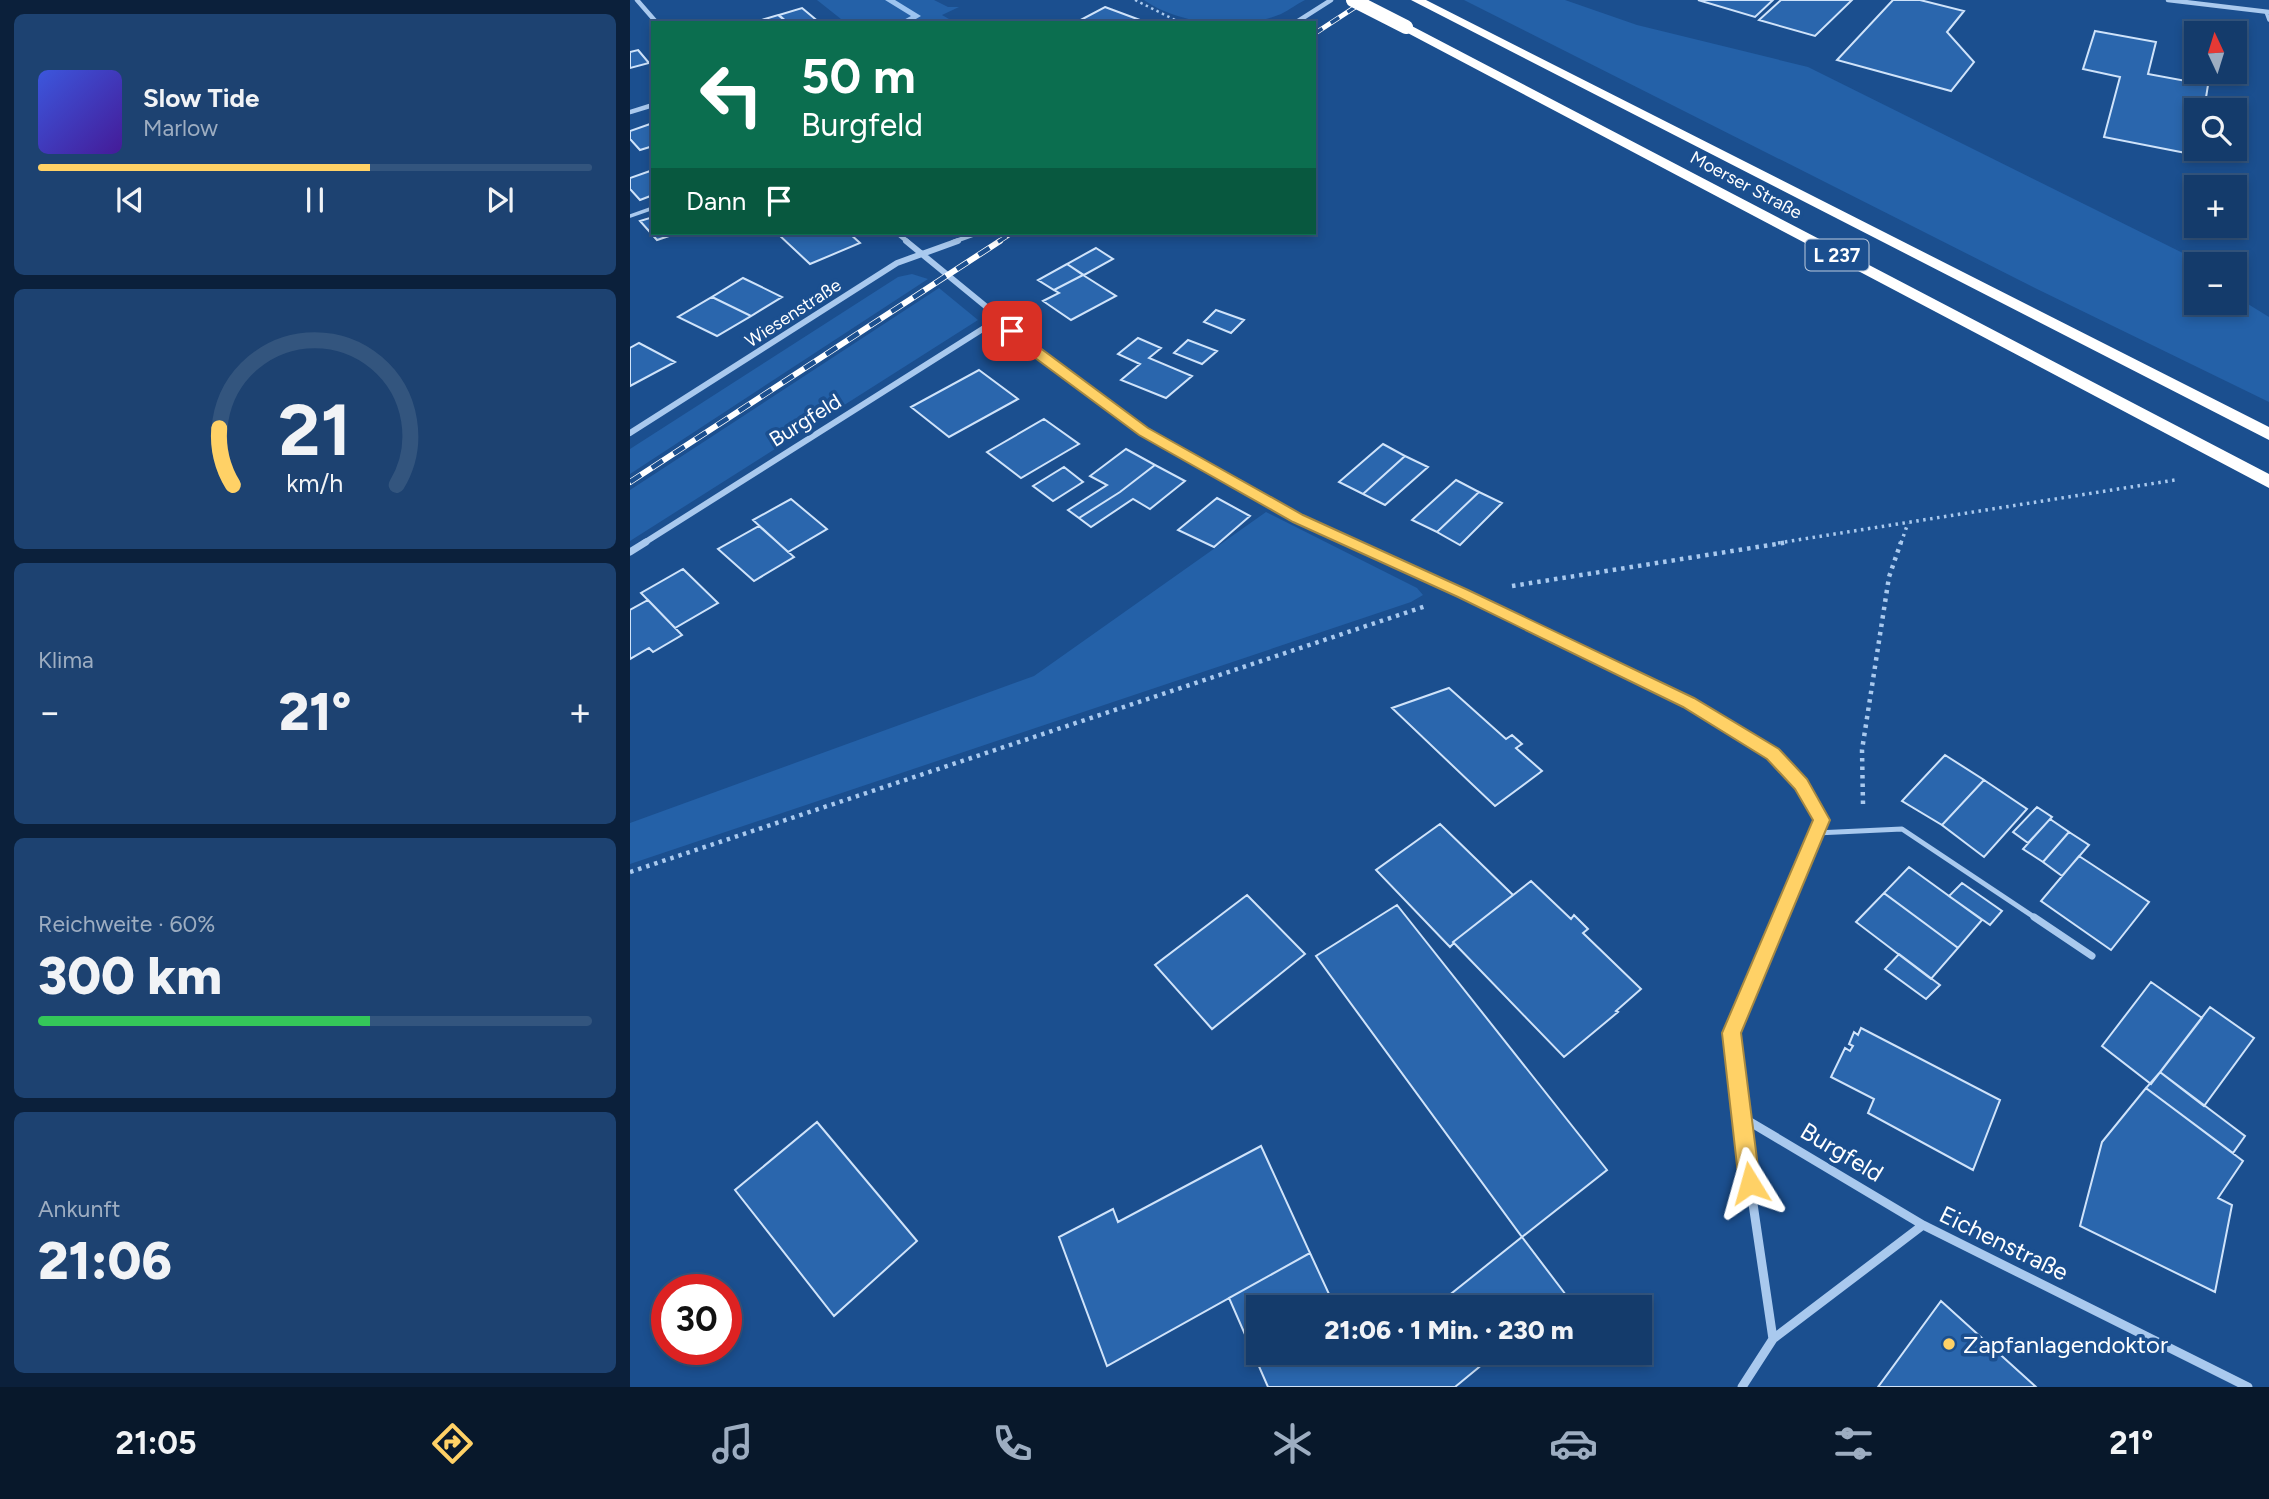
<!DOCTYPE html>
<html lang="de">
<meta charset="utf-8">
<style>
:root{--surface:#143b6b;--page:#1d4271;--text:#f1f3f6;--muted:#9dadc1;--line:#33557e;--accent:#ffd166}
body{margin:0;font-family:Figtree,sans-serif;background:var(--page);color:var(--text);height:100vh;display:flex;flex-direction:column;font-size:26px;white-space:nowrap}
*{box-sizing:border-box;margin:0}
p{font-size:23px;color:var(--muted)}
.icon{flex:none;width:38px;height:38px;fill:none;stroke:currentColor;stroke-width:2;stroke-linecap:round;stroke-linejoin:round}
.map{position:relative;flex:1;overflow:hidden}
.drawer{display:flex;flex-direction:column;gap:14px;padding:14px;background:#0b203b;width:630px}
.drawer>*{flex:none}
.guide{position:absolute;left:21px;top:21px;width:665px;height:214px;border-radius:0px;box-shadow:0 4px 10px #0003,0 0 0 2px var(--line);background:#0b6e4f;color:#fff;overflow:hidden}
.needle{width:46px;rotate:356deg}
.tools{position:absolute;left:1554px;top:21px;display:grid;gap:14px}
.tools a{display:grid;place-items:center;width:63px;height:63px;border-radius:0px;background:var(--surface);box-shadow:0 4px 10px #0003,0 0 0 2px var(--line);font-size:35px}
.speed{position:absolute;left:21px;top:1274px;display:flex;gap:14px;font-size:35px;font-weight:700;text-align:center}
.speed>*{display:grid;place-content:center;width:91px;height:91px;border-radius:50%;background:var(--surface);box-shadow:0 4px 10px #0003,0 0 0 2px var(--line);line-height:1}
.speed .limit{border:10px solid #d22;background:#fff;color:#111}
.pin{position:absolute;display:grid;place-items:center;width:60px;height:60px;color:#fff;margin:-30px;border-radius:14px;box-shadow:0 4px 10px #0006}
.me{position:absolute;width:77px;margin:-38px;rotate:352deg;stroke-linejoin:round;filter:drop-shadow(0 0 5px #0008)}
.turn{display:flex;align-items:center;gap:24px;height:147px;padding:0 35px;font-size:32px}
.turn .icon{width:91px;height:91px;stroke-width:2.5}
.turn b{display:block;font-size:49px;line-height:60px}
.then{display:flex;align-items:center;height:66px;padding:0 35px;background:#0003;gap:14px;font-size:26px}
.big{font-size:52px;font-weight:800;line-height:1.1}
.drawer .card{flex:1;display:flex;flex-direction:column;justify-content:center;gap:10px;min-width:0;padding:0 24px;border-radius:10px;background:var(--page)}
.drawer .dial{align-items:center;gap:0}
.dial svg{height:182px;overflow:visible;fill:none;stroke:var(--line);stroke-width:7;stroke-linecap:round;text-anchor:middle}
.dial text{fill:var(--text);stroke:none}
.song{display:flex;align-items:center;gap:21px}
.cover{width:84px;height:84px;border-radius:10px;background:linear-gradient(135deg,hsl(230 70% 55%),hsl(260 70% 35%))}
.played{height:7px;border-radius:4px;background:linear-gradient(90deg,var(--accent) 60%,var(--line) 60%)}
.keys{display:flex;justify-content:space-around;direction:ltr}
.heat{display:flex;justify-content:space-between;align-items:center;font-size:38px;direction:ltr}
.charge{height:10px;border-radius:5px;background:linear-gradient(90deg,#34c759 60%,var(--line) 0)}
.trip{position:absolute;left:616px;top:1295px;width:406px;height:70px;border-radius:0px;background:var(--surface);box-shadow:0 4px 10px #0003,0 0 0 2px var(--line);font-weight:800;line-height:70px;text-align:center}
.tabs{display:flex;height:112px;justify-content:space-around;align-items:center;background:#08182b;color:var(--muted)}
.tabs .icon{width:49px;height:49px}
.tabs .on{color:var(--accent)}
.tabs b{font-size:32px;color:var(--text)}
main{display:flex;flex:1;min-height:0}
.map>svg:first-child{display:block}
</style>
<main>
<section class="drawer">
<div class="card">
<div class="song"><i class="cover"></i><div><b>Slow Tide</b><p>Marlow</p></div></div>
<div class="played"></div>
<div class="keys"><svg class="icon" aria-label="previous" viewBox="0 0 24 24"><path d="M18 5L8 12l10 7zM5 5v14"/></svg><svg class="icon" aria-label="pause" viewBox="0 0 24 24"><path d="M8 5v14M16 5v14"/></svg><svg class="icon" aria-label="next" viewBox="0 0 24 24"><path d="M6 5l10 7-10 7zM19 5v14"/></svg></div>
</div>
<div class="card dial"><svg viewBox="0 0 100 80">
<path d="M14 69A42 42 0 1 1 86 69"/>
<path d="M14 69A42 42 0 0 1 8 44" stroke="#ffd166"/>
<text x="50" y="56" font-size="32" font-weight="700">21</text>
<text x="50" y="72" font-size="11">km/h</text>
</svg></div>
<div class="card"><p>Klima</p>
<div class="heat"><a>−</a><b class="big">21°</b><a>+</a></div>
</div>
<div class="card"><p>Reichweite · 60%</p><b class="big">300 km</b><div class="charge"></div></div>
<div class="card"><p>Ankunft</p><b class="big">21:06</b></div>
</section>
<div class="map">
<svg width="1639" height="1387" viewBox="0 0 1639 1387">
<rect width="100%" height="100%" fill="#1b4f8f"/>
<path fill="#2461a8" d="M187,0H304L318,7H329L312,15L326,23H216Z
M514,0H675C667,4 659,10 651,14C611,31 550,25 514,0Z
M834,0H935L1007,25L1178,67L1575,264H1566V303H1605V296L1639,317V402L1407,289Z
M282,274L298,279L0,474V449L268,277Z
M309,288L348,320L0,541V490Z
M636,512L787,588L793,595L781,602L0,864V823L404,676Z"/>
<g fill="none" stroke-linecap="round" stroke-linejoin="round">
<path fill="#9cc4f0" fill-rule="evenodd" d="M255,0H265L291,16L279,23H268L281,16Z"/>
</g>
<path fill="#2a66ad" stroke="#cfe3fa" stroke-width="2" d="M1068,0H1143L1125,17Z
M1151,0H1222L1185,36L1129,20Z
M1263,0H1290L1334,11L1317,32L1344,62L1321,91L1207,60Z
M475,7L518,23H445Z
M172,8L190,23H158L149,15Z
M148,15L158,23L125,22Z
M1465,31L1526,42L1518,74L1578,85L1574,110H1566V155L1474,137L1490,77L1453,69Z
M8,50L19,63L0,68V52Z
M23,123V146L10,150L0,139V131Z
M23,170V195L10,200L0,189V178Z
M23,217V233H48L27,240L10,221Z
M155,233H219L230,243L180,264L149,235Z
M466,248L483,259L454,275L437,264Z
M437,264L453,275L424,290L408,280Z
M453,275L486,296L441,320L413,301L429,293L424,290Z
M113,278L152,297L121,316L82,297Z
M82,297L121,316L87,336L48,317Z
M586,310L614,320L601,333L574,322Z
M508,338L531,348L519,358L562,376L536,398L491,380L510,364L488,354Z
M558,340L587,351L572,364L544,353Z
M9,343L45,362L0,386V348Z
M349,370L388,399L319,437L281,407Z
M414,419L449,444L391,478L357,452Z
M753,444L775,456L733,494L709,482Z
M496,449L525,465L490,492L449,518L438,510L477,485L460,476Z
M775,456L798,467L755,505L733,494Z
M525,465L555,481L520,509L503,499L461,527L449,518L490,492Z
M434,467L453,482L423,501L403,486Z
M826,480L849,492L807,532L782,520Z
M849,492L872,503L830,545L807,532Z
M587,498L620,516L584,547L548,530Z
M161,499L197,529L158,552L123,520Z
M129,526L164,557L124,581L88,549Z
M53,569L88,603L45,628L11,593Z
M18,600L52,635L23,652L19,648L0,659V610Z
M819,688L876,739L882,735L892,744L886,748L912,771L865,806L762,708Z
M1315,755L1354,780L1312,825L1272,801Z
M1354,780L1397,809L1354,857L1312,825Z
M1407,807L1422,817L1398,843L1383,832Z
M1420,819L1439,832L1413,862L1393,849Z
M810,824L883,895L823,942L824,943L820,947L746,870Z
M1439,832L1459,845L1432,876L1413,862Z
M1449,856L1519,902L1481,950L1411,901Z
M1279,867L1352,920L1328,948L1254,893Z
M901,881L941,919L944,915L958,929L953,933L1011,989L986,1011L988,1012L934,1057L823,942Z
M1332,883L1372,911L1360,925L1319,896Z
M1254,893L1328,948L1301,979L1226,922Z
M617,895L675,954L582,1029L525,965Z
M767,905L977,1170L892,1237L686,956Z
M1269,954L1310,985L1296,999L1255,969Z
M1521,982L1572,1018L1521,1084L1472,1046Z
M1580,1007L1624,1038L1574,1106L1530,1072Z
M1231,1028L1370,1100L1343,1170L1238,1113L1244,1099L1201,1077L1215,1048L1220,1051L1223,1046L1219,1044L1224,1032L1228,1035Z
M1530,1072L1615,1136L1603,1153L1516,1088Z
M1516,1088L1613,1161L1588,1198L1602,1205L1585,1292L1450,1226L1472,1142Z
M187,1122L287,1241L204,1316L105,1190Z
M631,1146L680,1253L477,1366L429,1237L483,1209L488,1222Z
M892,1237L936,1295L922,1307H832L822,1293Z
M680,1253L705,1307H628V1353H726L731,1365L747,1353L865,1354L825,1387H638L599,1298Z
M822,1293L832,1307H804Z
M1311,1301L1406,1387H1248Z"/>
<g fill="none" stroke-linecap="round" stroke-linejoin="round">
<path stroke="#a9c9ee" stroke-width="2.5" stroke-dasharray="2.5 3.5" stroke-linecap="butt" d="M505,0L551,23"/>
<path stroke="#a9c9ee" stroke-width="3.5" stroke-dasharray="2.5 4.5" stroke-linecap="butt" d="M1148,543L1545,480
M1271,543L1278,523"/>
<path stroke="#a9c9ee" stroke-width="4.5" stroke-dasharray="3.5 5" stroke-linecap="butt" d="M882,586L1159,542
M1233,804L1232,750L1259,577L1271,542
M0,872L796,606"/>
<path stroke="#a9c9ee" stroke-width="3.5" d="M1636,12L1639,20
M0,216L23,208"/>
<path stroke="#a9c9ee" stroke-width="5" d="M1186,833L1272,829L1407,919"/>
<path stroke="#a9c9ee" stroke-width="7" d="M1404,917L1462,956"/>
<path stroke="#a9c9ee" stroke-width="4.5" d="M7,0L27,23
M1538,0L1639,12
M665,23L701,0
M0,112L23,105
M267,233L278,242
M323,242L348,233"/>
<path stroke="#a9c9ee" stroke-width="6" d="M276,241L370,318L394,343L514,432L668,518L724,543
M0,433L267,263L328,241
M14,543L370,318"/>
<path stroke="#a9c9ee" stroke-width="7" d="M720,542L833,593L1059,703L1143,754L1171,784L1192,820L1150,919
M0,552L16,542"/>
<path stroke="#a9c9ee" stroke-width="9" d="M1110,1116L1293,1225
M1143,1339L1110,1116L1102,1033L1151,917
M1112,1387L1143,1339L1293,1225L1618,1387"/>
<path fill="#fff" fill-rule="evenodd" d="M781,0H796L1639,427V440Z
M776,23L1639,474V488L772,30V24Z"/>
<defs>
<path id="rail-far1" d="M684,34L736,0
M368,242L382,233"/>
<path id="rail" d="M0,482L370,241"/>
</defs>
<use href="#rail-far1" stroke="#fff" stroke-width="5"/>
<use href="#rail" stroke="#fff" stroke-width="6"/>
<use href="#rail-far1" stroke="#1b4f8f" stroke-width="3.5" stroke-dasharray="10" stroke-linecap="butt"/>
<use href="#rail" stroke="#1b4f8f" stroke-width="4.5" stroke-dasharray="13" stroke-linecap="butt"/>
<path stroke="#fff" stroke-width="14" d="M723,0L776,27"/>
</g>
<path fill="#ffd166" stroke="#a68842" stroke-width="2" d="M382,327L518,428L673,515L838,590L1064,698L1149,749L1177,779L1200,820L1111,1033L1130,1183L1127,1190L1120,1193L1112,1190L1109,1183L1092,1033L1183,820L1165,789L1137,759L1053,707L828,597L663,522L509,435L389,346L375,331Z"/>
<circle fill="#ffd166" stroke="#1b4f8f" stroke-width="2.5" cx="1319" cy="1344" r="7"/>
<g text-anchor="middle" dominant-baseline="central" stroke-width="7" stroke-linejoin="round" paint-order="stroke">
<g font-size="18" fill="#fff" stroke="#1b4f8f">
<text transform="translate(1116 185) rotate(28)">Moerser Straße</text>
<text transform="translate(163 313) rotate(-33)">Wiesenstraße</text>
</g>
<rect fill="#1b4f8f" stroke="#bbcadd" stroke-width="2" x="1175.5" y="239.5" width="63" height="31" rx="5"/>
<g font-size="19" font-weight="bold" fill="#fff">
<text x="1207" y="255">L 237</text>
</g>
<g font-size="21" fill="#fff" stroke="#1b4f8f">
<text transform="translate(175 420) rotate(-32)">Burgfeld</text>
</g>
<g font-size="24" fill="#fff" stroke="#1b4f8f">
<text transform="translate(1212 1152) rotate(31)">Burgfeld</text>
<text transform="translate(1374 1243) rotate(26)">Eichenstraße</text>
</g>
<g font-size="24" fill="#fff" stroke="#1b4f8f" text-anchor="start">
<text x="1333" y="1344">Zapfanlagendoktor</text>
</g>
</g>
</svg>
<div class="tools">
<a><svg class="needle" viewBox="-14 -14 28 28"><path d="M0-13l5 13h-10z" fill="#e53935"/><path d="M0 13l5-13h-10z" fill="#9dadc1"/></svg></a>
<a><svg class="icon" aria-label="search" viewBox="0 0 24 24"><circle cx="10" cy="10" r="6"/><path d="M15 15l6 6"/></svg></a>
<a>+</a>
<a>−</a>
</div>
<div class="speed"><div class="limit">30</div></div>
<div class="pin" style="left:382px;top:331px;background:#d93025"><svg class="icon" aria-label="arrive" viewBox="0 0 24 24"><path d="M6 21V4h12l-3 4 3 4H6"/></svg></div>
<svg class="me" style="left:1120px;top:1183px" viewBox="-20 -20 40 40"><path d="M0-17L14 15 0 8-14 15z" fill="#ffd166" stroke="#fff" stroke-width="4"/></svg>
<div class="trip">21:06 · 1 Min. · 230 m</div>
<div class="guide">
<div class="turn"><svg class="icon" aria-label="left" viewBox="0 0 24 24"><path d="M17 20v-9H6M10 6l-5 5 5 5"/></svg><div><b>50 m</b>Burgfeld</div></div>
<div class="then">Dann<svg class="icon" aria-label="arrive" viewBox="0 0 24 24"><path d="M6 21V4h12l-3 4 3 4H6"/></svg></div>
</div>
</div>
</main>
<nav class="tabs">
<b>21:05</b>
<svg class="icon on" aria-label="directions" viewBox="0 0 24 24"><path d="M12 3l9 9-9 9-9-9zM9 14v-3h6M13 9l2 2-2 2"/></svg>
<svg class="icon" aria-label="music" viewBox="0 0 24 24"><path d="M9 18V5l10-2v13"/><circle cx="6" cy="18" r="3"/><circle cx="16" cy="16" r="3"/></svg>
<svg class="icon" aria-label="phone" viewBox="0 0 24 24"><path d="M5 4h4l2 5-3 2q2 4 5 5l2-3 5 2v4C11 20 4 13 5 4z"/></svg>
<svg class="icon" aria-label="climate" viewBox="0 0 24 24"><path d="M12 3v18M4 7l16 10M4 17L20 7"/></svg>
<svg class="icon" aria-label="car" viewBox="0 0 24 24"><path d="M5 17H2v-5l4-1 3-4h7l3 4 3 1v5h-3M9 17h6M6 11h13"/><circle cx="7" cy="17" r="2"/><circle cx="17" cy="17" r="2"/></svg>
<svg class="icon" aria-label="filters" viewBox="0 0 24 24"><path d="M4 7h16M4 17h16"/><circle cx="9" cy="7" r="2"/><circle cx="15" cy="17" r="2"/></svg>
<b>21°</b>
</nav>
